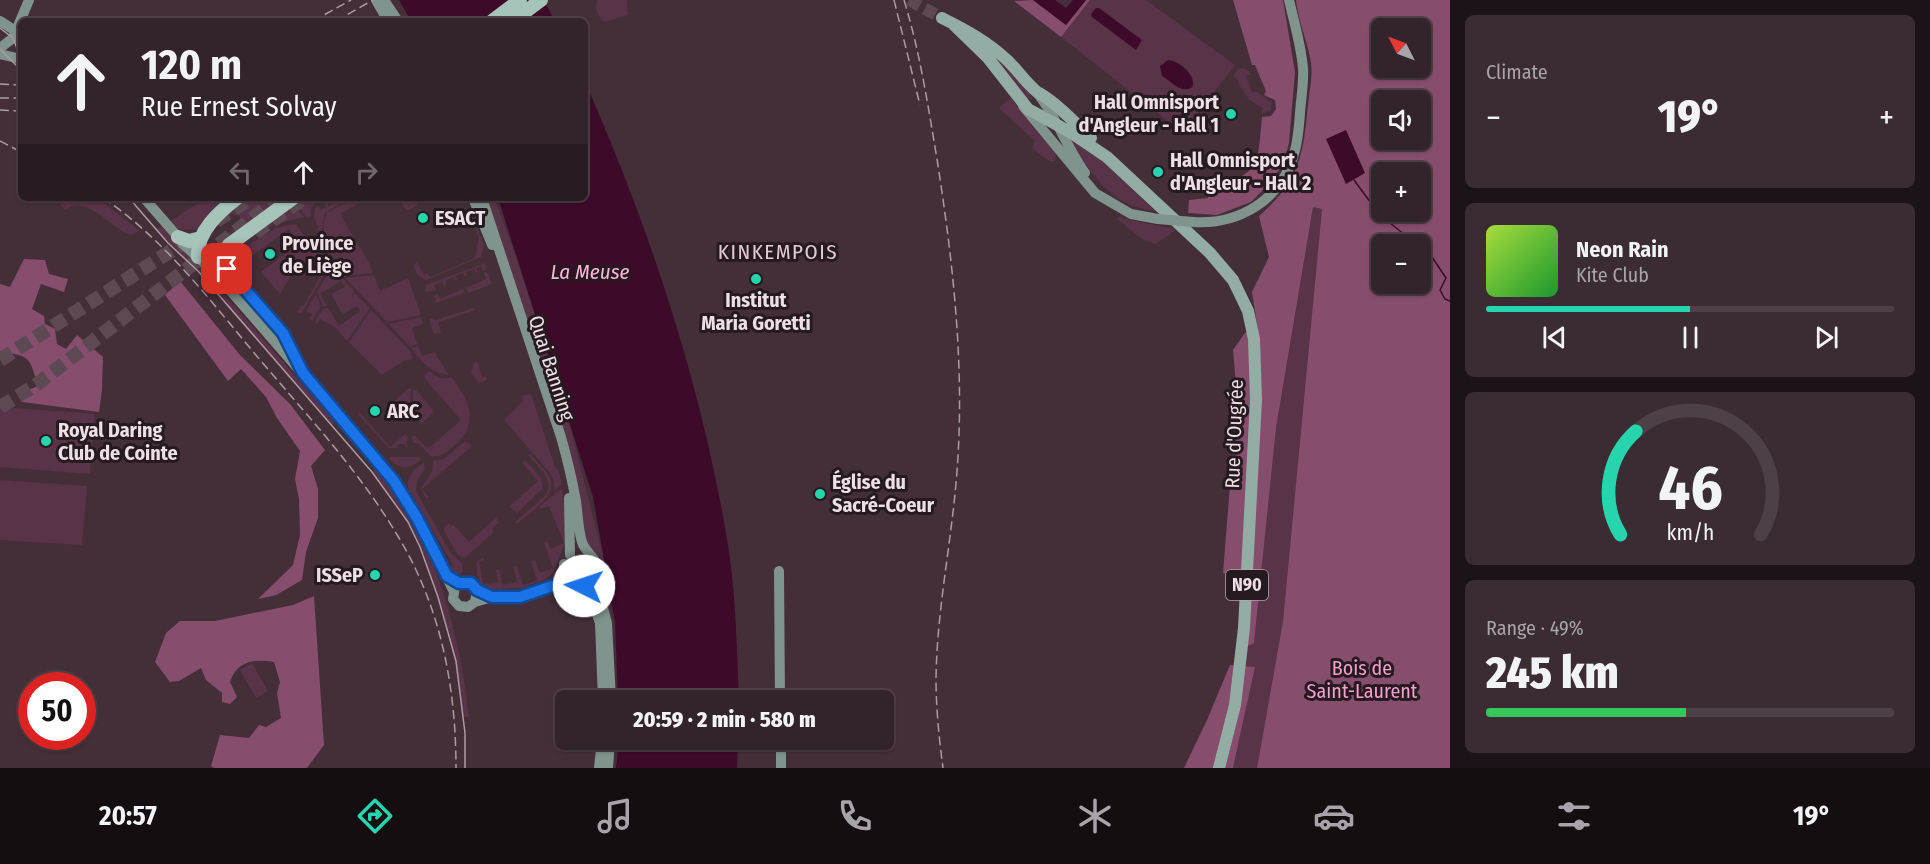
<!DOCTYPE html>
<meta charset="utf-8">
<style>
:root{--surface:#33232b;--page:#3b2b33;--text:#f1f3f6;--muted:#a9a4a9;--line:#4e4047;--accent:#26d5ae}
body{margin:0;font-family:"Fira Sans Condensed",sans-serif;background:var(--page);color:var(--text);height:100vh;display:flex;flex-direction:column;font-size:22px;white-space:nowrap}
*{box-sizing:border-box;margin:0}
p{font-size:20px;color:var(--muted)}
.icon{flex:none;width:33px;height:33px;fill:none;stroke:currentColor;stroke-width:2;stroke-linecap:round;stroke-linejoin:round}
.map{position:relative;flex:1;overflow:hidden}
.panel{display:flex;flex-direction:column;gap:15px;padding:15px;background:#1c1318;width:480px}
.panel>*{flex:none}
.banner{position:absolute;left:18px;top:18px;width:570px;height:183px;border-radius:9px;box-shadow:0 2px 4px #0004,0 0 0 2px var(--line);background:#33232b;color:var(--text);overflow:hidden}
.needle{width:39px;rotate:312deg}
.tools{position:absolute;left:1371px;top:18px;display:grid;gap:12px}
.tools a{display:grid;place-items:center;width:60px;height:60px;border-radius:9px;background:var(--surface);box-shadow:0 2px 4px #0004,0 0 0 2px var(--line);font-size:30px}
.speed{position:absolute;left:18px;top:672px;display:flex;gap:12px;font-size:30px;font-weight:700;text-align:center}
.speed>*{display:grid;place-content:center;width:78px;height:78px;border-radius:50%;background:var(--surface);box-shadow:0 2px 4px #0004,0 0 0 2px var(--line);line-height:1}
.speed .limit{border:9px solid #d22;background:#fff;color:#111}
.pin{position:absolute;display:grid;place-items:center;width:51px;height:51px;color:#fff;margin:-26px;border-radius:12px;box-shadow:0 3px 9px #0006}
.me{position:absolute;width:66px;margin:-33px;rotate:274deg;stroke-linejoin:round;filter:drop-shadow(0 0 4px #0008)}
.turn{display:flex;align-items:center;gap:21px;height:126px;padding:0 24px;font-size:27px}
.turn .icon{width:78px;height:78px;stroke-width:2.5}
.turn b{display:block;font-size:42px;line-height:51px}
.lanes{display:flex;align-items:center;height:57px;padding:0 24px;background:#0003;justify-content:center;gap:30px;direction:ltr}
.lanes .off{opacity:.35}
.big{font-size:45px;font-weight:800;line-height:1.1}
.panel .widget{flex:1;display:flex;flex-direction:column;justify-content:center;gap:9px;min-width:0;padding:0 21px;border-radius:9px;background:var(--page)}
.panel .dial{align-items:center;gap:0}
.dial svg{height:156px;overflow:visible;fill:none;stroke:var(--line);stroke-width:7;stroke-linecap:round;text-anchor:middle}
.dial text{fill:var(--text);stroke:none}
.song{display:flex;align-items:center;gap:18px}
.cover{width:72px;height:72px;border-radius:9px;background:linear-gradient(135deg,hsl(80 70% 55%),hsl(130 70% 35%))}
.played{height:6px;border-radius:3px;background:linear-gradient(90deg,var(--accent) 50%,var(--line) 50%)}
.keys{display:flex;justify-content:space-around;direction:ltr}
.heat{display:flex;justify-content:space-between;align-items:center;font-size:33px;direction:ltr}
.charge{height:9px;border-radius:4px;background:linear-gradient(90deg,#34c759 49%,var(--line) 0)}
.trip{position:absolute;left:555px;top:690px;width:339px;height:60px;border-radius:9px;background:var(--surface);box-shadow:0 2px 4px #0004,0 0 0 2px var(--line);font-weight:800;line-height:60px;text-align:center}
.dock{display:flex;height:96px;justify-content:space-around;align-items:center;background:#140e11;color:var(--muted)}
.dock .icon{width:42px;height:42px}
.dock .selected{color:var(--accent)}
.dock b{font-size:27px;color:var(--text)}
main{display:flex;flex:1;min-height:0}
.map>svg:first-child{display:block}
</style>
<main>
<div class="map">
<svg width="1450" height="768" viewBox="0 0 1450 768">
<rect width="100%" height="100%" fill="#442f39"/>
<path fill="#593347" d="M597,0H627L628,15L604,22C598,15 594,9 597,0Z
M1090,0H1146L1235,65L1183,133L1061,37Z
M975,37L1027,88L1033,99H1027Z
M1243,68L1249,71L1251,75H1246L1252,92H1257L1272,103L1270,111L1263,113L1261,112L1263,108C1251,103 1241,92 1237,78L1233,77L1238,69Z
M1011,98L1036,131L1053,150L1056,154L1055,161H1049L1032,148L1035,141L999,108Z
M1072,136L1095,154L1155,211C1111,207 1090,172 1068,138Z
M65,198H97L139,230L134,234H128C108,225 86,194 65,210L58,202Z
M205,198H231L200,230L178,229L171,221Z
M242,198H287L226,244L220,238L239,226L241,219L239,215L231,214L210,227Z
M298,198H314L316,202L311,208V216L306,217L294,201Z
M332,198H335L337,201L342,198H350L325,213L322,230L319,232L314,215L315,209L318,206L321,210L326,207L324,203L326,201L329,206L334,203Z
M354,198L366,199L340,214L369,263L373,273L344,276C333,257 316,235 327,213Z
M398,198H414L418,205L409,210L405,208Z
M485,198H494L513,248L563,399L604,560L611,616H609L587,544L582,515Z
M292,203L304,217L275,224L232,249Z
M1313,207L1322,209L1283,621L1257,768H1233L1255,667L1243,666L1246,647L1254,643L1276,428Z
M1119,216C1138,224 1159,224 1176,230L1156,244L1142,239L1117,219Z
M473,217L484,245L481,257L426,280L418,276L413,265L417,262L424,275L428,273L430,277L475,258L479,237L472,220L468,221Z
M295,224L308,240V245L301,252L303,253L312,245L314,248L319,247L322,258L317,270L299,260L297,265L307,272L305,276L294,271L280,294L261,272L299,243L289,229L239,265L231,256L276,228Z
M161,226L202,268L335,422L331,426L197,272L155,230Z
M323,245L331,257L330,265L301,314L297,312L301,306L304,305L323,272L325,261Z
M334,263L342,278L355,292L352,296L356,294L370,308L347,341L336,328L320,319L317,324L314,322L323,309L328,308L339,326L360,311L357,306L343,314L331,294L345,287L341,281L320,294L327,306L323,307L317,292Z
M485,263L486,270L483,271L481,266L476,268L478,272L476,273L474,269L466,272L467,276L465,277L463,273L455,276L457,280L455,281L453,277L445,281L446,285L444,286L442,282L434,285L436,290L426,292V285Z
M487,272L492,284L468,293L466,288L486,279L484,273Z
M374,275L380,291L408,278L421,315L387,322L345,278Z
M463,289L465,293L435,303L436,299L433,296L438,294L440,299Z
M316,294L321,306L312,321L309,319L312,314L306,311Z
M474,308L475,310L438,322L441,333L434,334L429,320L430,318L436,320Z
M371,310L411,352L412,359L404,361L382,375L349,342Z
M421,317L423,324L412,328L417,344L410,347L389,324Z
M418,346L422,356L434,352L449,375C433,374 420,361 411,348Z
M475,361L478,363L482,377L485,376L487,380L479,383L471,373Z
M429,371L439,378H452C469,400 480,423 456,444C448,451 443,456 432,457L418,443H413L412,437L414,435L428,449L461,420L426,380L424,376Z
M408,389H411L409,420L401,419L397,422L388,412V407Z
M413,390H416L433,410L432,414L421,424L420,421L412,420Z
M531,394L555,467L558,469L562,484L555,490L553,478L550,473L504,420L523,401L522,396Z
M0,407L95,414L90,474L0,467Z
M360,413L390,447L405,434L408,437L406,448L404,444H398L397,448H389L358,414Z
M465,441L472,446L422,489L429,497L426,499L421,488L432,472L433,461L445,458Z
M530,454C536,461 544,468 549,476C560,495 529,513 517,524L515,522L547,494C553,477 538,467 528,455Z
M388,457H419L421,460C409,470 399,470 388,457Z
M525,460L541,478L543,488L517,513L510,506L538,481L522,463Z
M424,463L425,469L417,480L416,491L452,555L462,563L463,571L458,577H453L450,574L452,563L408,488C407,475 414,469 424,463Z
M376,469C388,485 400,501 410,518C443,572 463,655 469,717H462C457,655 438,577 406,522C396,505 383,489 371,473Z
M0,480L87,486L82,545L0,540Z
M562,488L566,522L565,543L553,573L546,579L523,588L493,589L482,586L477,574V562L483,557L484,561L479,562L483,584L498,582L496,570H499L503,585L517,582L513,567L517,566L523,585L537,581L531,561L535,560L540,573L553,568L544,543L547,541L551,549L564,543L549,506L541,509L539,507Z
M496,518L499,522L492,529L494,532L465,558L457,554L443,529L449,523L451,526L453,524L469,542Z
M569 568a11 11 0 1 1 22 0a11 11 0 1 1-22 0Z
M252,663L268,691L256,698L240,670Z"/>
<path fill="#874d6c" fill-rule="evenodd" d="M1033,0L1066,25L1086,0H1090L1061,37L1014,1Z
M1233,0H1283L1295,72L1289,143L1283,165L1267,186L1251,202L1217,215L1188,213L1189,200L1208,198L1207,190C1260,171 1257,172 1262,117L1271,116L1276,109L1275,100L1264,95L1266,91L1255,65H1252Z
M1296,0H1450V768H1257L1283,621L1322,209L1313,207L1276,428L1254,643L1246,647L1251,578L1223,573L1237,397L1233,350L1245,333L1258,331L1252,292L1269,257L1259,216C1300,180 1303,156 1308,105C1309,92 1313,77 1311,63C1308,42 1298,21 1296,0ZM1382,28H1420V68H1382ZM1382,100H1420V140H1382ZM1382,172H1420V212H1382ZM1382,244H1420V284H1382Z
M24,259L45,260L49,274L68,279L64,292L41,284L32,309L44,316L45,324L55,329L57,344L66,349L77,335L103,357L102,390L99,412L22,402L23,392L38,386C29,356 31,357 0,351V284L10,287Z
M180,281L240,355L290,404L325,450L311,466L318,489V518L306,552L302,580L276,595L258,599L293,565L300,535L299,499L295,479L300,451L277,418L266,397L241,369L228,381L165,295Z
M314,596L324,745L307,768H214L211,766L220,735L249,738L259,725L266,727L281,718L277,693L280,682L274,662C255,659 237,660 230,682L237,697L230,704L222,702V693L206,680L201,668L179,681L170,682L155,662L166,633L180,621H215L293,605Z
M1230,665L1255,667L1233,768H1184L1207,720Z"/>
<path fill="#3e0a2a" d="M399,0H544L555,21H411Z
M1033,0H1055L1066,8L1073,0H1086L1066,25Z
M1096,8H1099L1142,40L1136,50L1092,17L1091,14Z
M1168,60C1188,62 1205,92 1183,89C1176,88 1168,79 1162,76L1160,66Z
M585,82C651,231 703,389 729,551C736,600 737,651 739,700H618L615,622L593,497L498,198H585Z
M1346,130L1365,173L1346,184L1326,139Z
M619,740H738L737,768H616Z"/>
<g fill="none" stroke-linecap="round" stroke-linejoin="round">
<path stroke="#3e0a2a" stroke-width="1.5" d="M1354,180L1379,214L1416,244
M1420,248L1432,257L1446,278L1440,290L1445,299L1450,301"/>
<path stroke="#5d4953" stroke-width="12" stroke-dasharray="12 6" stroke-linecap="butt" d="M909,0L942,18"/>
<path stroke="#5d4953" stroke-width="14" stroke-dasharray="14 7" stroke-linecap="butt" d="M216,221L251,198
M255,233L304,198
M0,360L193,237
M0,407L36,385L279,198"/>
<path stroke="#80938c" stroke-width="10" d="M376,0L388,21
M384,0L398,21
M0,21L20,34
M0,48L13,38L29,0
M0,54L21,59
M1038,94C1057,118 1067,148 1085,173
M1023,106L1095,193L1131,214L1158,219
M144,198L178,237L215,257L227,269L283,333L295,360
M473,198L492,245
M482,198L561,437C567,458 572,479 576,501C578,514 578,529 582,542C586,556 609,565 593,581C580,595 563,580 564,564
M1193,222C1239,225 1281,200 1294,154C1298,141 1299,127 1300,113C1301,98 1304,83 1303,68C1301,45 1294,22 1289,0
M179,237L183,244L215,273L386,470L418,518L453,590
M569,498L570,555
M779,571L780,700
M595,579L607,623L611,700
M584,586L594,606L600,623L603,700
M477,590L475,602L468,607L459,606L453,599L455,587C464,578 469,583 477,590C481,593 488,595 492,597
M475,602L492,597H520L557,584L569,582
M781,740V768
M599,768L602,740
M608,768L610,740"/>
<path stroke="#94ada4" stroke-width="12" d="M942,18C966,30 988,42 1007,60C1016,68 1031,89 1039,93C1059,105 1074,122 1091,138
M954,25L988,58L1028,109L1070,132L1107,157L1210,253L1233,280L1248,311L1254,339L1256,400L1244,628L1235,705L1219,768"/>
<path stroke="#a6c4b9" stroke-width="14" d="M492,21L520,0
M513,21L541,0
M178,237L189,241L201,238
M198,257C196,232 219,212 237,198
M227,269L225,252L229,245L293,198"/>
<path stroke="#ab9ba2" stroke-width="1.5" d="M0,28L13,38L21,59
M0,49L17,66
M129,198L168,243L198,271L372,472L408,522L420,547L438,597L456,661L465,733V768"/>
<path stroke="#ab9ba2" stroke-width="1.5" stroke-dasharray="9 4.5" stroke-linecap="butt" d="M894,0L920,105
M904,0C920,52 928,106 937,159C953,262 965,367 957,471C952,540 937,608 936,678C936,708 939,738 943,768
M313,21L351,0
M336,21L373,0
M0,84L21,85
M0,98H21
M0,110L21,111
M0,141L21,152
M103,198C163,238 209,299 255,354C304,412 357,468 396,533C440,604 456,685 456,768"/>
<path stroke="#80938c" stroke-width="10" d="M1158,219L1193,222"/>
</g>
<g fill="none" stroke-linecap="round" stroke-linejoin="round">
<defs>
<path id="route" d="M227,269L283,333L303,373L394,481L417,518L447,576L459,583H471L477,590L492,597H520L564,582L584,586"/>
</defs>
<use href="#route" stroke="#114b97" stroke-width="15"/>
<use href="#route" stroke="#1a73e8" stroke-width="10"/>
</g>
<g fill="#26d5ae" stroke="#241a1f" stroke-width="2">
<circle cx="1231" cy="114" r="6"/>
<circle cx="1158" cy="172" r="6"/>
<circle cx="423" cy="218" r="6"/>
<circle cx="270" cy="254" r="6"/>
<circle cx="756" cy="279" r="6"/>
<circle cx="375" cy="411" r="6"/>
<circle cx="46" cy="441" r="6"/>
<circle cx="820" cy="494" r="6"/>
<circle cx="375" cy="575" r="6"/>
</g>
<g text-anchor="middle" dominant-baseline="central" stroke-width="6" stroke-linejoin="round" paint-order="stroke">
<rect fill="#241a1f" stroke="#b1a4aa" stroke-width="1.5" x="1226" y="570" width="42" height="30" rx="4.5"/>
<g font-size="18" font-weight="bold" fill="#eddfe5">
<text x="1247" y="585">N90</text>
</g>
<g font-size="20" font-weight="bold" fill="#eddfe5" stroke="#241a1f" text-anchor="start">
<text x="1219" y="102" text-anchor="end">Hall Omnisport<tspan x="1219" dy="23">d'Angleur - Hall 1</tspan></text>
<text x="1170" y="160">Hall Omnisport<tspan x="1170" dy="23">d'Angleur - Hall 2</tspan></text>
<text x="435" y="218">ESACT</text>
<text x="282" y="243">Province<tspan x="282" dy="23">de Liège</tspan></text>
<text x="756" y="300" text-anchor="middle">Institut<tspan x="756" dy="23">Maria Goretti</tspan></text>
<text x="387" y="411">ARC</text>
<text x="58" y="430">Royal Daring<tspan x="58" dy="23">Club de Cointe</tspan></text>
<text x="832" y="482">Église du<tspan x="832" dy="23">Sacré-Coeur</tspan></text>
<text x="363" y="575" text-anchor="end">ISSeP</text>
</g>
<g font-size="20" fill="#eddfe5" stroke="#241a1f">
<text transform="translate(552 368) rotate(72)">Quai Banning</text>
<text transform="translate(1234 434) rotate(-88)">Rue d'Ougrée</text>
</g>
<g font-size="20" fill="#f79fcd" stroke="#241a1f">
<text x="1362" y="668">Bois de<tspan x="1362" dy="23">Saint-Laurent</tspan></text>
</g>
<g font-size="21" letter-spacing="1.5" fill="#e4c9d5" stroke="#241a1f">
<text x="778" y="252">KINKEMPOIS</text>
</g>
<g font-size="21" font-style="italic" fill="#feb6da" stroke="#241a1f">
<text x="590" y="272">La Meuse</text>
</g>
</g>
</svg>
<div class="tools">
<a><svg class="needle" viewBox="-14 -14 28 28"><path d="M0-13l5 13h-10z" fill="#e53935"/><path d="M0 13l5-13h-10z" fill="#a9a4a9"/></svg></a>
<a><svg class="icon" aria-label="sound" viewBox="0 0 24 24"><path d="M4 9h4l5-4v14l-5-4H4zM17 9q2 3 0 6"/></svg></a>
<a>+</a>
<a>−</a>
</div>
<div class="speed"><div class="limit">50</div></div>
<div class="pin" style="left:227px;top:269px;background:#d93025"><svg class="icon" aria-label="arrive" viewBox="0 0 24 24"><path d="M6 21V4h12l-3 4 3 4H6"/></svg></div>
<svg class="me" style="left:584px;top:586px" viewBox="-20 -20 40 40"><circle r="19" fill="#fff"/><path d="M0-13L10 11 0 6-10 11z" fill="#1a73e8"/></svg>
<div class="trip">20:59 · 2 min · 580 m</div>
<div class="banner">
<div class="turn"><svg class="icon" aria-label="ahead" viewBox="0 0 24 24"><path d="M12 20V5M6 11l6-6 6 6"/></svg><div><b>120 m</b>Rue Ernest Solvay</div></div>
<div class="lanes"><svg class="icon off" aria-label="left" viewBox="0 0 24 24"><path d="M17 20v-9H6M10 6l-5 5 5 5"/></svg><svg class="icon" aria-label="ahead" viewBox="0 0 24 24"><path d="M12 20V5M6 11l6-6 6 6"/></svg><svg class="icon off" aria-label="right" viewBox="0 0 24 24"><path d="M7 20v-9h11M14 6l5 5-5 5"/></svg></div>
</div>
</div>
<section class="panel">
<div class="widget"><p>Climate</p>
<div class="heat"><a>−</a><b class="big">19°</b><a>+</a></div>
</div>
<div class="widget">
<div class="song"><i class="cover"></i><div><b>Neon Rain</b><p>Kite Club</p></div></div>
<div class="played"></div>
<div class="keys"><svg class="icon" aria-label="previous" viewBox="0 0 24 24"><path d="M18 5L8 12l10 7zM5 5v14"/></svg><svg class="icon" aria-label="pause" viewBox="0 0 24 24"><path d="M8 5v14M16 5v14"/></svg><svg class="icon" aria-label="next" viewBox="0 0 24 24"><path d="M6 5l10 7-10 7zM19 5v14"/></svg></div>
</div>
<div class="widget dial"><svg viewBox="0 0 100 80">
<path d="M14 69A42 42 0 1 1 86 69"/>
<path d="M14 69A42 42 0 0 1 22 16" stroke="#26d5ae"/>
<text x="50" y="56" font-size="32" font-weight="700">46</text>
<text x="50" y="72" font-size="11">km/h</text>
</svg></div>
<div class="widget"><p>Range · 49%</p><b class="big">245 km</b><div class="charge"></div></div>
</section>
</main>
<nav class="dock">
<b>20:57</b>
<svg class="icon selected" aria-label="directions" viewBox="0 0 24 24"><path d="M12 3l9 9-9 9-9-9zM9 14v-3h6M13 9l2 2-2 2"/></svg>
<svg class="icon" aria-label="music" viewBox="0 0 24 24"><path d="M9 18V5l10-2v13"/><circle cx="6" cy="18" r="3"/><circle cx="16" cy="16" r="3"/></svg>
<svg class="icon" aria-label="phone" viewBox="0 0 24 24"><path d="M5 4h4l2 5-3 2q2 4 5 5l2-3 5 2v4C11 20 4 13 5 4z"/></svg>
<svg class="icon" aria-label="climate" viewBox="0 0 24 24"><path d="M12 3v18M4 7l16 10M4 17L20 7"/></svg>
<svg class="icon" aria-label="car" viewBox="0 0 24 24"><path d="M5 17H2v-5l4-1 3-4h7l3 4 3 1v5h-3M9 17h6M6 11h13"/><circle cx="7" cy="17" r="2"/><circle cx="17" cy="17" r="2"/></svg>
<svg class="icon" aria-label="filters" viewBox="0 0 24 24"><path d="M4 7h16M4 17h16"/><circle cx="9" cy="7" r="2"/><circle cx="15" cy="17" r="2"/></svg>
<b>19°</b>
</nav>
